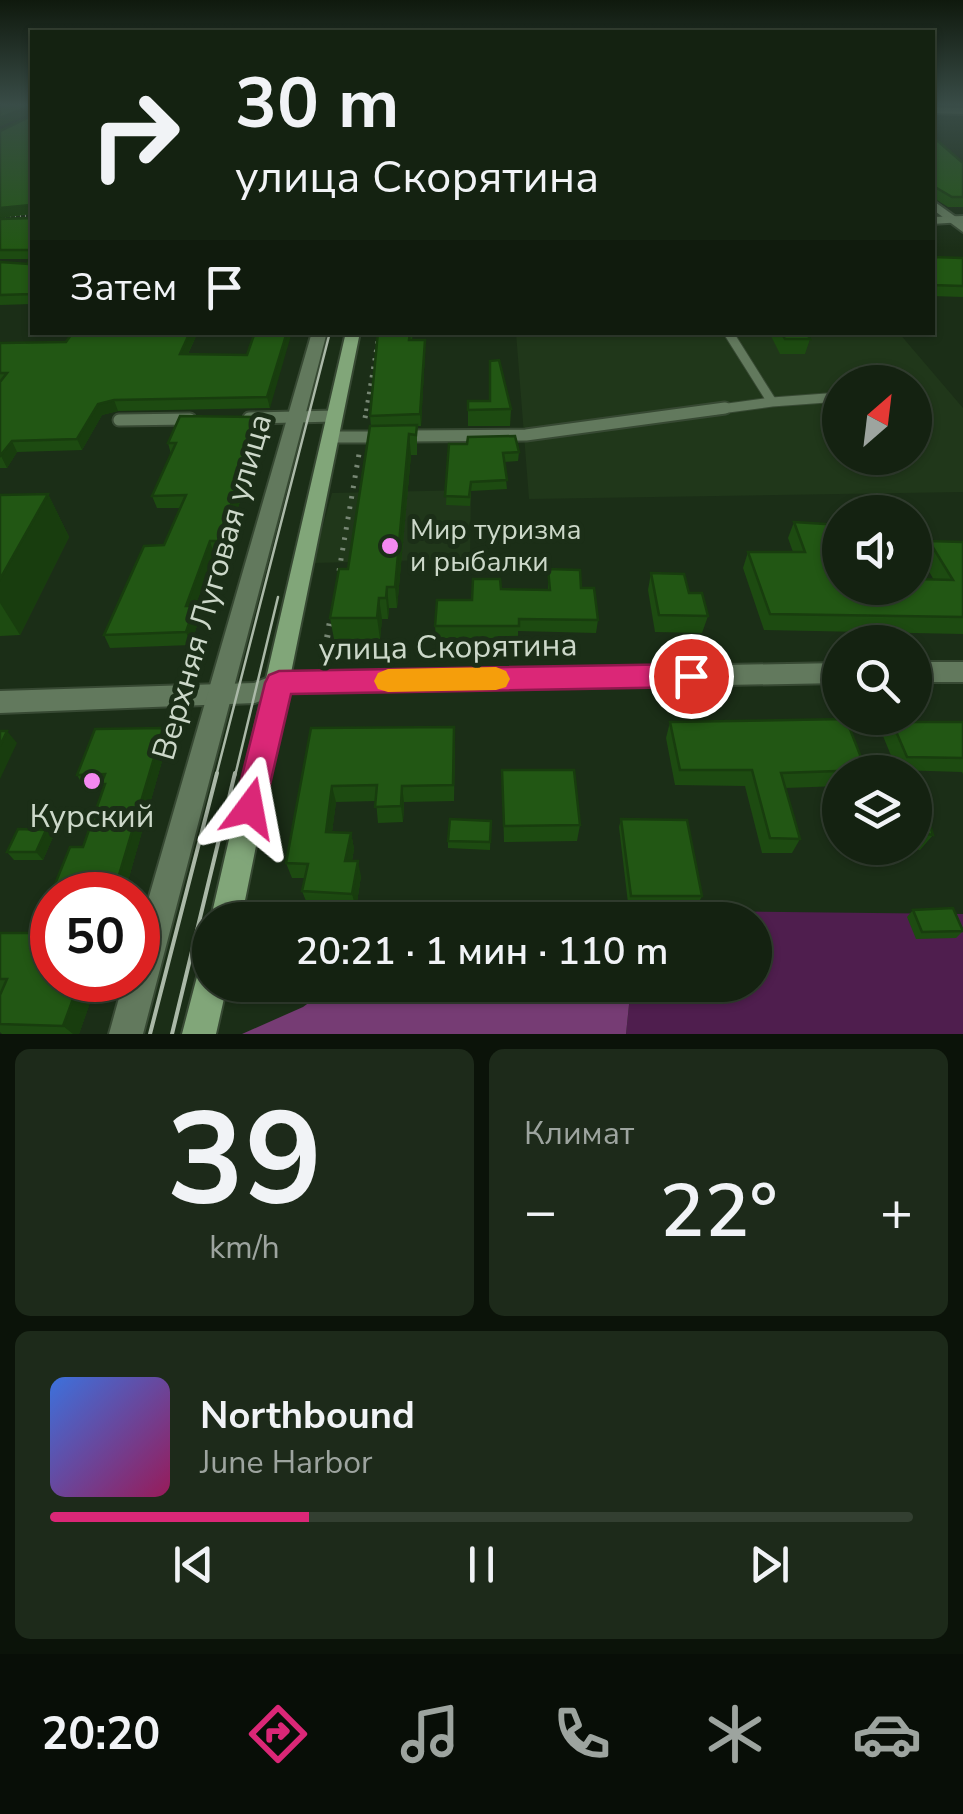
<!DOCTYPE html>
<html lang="ru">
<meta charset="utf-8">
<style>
:root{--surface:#142211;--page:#1d2a1a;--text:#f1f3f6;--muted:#9da49f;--line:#333f31;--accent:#db2777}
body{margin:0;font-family:"Nunito Sans",sans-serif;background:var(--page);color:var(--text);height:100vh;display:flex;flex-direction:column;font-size:38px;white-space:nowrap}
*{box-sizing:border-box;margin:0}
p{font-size:32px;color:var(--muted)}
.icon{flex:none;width:55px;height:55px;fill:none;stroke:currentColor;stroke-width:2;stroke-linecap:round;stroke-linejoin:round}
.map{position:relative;height:1034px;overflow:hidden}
.panel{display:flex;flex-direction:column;gap:15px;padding:15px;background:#0b1309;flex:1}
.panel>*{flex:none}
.banner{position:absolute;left:30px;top:30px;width:905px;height:305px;border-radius:0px;box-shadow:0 2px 8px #0004,0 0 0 2px var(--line);background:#142211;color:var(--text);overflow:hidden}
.needle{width:65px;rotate:28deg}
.controls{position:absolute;left:822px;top:365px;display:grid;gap:20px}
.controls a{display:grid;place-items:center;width:110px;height:110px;border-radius:50%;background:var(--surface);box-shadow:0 2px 8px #0004,0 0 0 2px var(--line);font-size:50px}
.speed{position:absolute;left:30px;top:872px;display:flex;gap:20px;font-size:50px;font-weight:700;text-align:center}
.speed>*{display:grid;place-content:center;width:130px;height:130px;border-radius:50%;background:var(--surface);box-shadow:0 2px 8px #0004,0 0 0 2px var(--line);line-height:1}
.speed .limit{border:15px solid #d22;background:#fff;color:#111}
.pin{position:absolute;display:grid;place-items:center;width:85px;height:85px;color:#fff;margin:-42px;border:5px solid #fff;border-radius:50%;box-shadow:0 2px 10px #0007}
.me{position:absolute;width:110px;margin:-55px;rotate:13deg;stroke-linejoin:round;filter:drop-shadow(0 0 8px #0008)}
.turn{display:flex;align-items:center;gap:35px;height:210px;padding:0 40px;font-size:45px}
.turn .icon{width:130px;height:130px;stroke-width:2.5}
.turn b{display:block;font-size:70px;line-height:85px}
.then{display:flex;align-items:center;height:95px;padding:0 40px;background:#0003;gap:20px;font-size:38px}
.big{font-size:75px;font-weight:600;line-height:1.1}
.panel .card{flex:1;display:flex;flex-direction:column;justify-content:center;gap:15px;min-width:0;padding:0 35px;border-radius:15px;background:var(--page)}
.panel .dial{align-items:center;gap:0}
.dial b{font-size:130px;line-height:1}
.song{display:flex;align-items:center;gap:30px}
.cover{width:120px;height:120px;border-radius:15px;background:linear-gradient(135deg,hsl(220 70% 55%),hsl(330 70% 35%))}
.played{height:10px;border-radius:5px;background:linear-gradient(90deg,var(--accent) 30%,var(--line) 30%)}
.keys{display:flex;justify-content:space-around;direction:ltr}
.heat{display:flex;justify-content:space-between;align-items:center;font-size:55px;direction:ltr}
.panel .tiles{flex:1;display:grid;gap:15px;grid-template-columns:1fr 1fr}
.card:last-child{grid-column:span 2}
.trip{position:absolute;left:192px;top:902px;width:580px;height:100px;border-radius:50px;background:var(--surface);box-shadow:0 2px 8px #0004,0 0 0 2px var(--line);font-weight:600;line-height:100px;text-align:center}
.tabs{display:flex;height:160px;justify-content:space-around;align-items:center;background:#080e07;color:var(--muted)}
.tabs .icon{width:70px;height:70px}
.tabs .selected{color:var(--accent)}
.tabs b{font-size:45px;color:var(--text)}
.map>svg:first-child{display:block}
</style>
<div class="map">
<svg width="963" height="1034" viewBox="0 0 963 1034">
<rect width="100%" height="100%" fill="#1b2e17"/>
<path fill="#20371a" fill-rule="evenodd" d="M516,333H899L963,408V492L529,499ZM840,382H915V458H840Z
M471,490L470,559L313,563L332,493Z"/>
<path fill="#4f1e4e" d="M620,910L963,914V1034H626L631,985H755V920H622Z"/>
<path fill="#763c74" d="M333,985H631L626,1034H242L303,1007Z"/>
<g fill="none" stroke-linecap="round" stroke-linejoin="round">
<defs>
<path id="service-far1" d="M772,402L840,397
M706,411L772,402L728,332"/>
<path id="service" d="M249,418L335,416
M119,420L190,419
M406,436L526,435L725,408
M330,437H382"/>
<path id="minor" d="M932,107L963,108V114L932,113Z
M932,200L963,222V232L932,209Z
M915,662H963V682H915Z
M840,663V683L281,693L255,703L0,713V691L254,683L279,673Z"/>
<path id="tertiary" d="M963,216V222L932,224V217Z
M312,332H327L143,1034H109L124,980H138V935Z"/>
<path id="secondary" d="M346,332H360L241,920L210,922Z
M210,968V985H227L216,1034H182L198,973Z"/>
</defs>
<use href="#service-far1" stroke="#374933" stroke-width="11"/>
<use href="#service" stroke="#374933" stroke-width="15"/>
<use href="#minor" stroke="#374933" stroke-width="4"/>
<use href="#tertiary" stroke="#374933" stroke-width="4"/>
<use href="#secondary" stroke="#374933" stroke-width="4"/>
<path stroke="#778774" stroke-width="2.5" stroke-dasharray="1 4" stroke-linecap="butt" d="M0,216H32"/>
<path stroke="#778774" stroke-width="4" stroke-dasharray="2.5 6" stroke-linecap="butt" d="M366,411L379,332"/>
<path stroke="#778774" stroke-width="5" stroke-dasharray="2.5 8" stroke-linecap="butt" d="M365,418L367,408
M339,571L359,454"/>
<path stroke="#778774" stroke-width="6" stroke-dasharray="2.5 9" stroke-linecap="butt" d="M323,660L331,616"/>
<use href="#service-far1" stroke="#62795d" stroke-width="9"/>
<use href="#service" stroke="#62795d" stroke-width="11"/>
<use href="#minor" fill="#62795d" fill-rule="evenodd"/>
<use href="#tertiary" fill="#62795d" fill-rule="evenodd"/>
<use href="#secondary" fill="#81a679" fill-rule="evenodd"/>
<path stroke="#abb9a8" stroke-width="2.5" d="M216,776L330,332
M235,776L278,597"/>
<path stroke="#abb9a8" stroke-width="4" d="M150,1034L217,773
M172,1034L235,773"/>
</g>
<path fill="#1d4b11" d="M0,104H32V304L0,305V262L28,264L29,259H0V219L31,218V214L0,218V131L31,116V113L0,126Z
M932,136L963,163V207H948L932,197Z
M932,257L963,258V297L932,296Z
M73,332H198L188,354L247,355L255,332L270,408L118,411L102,415L82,450L17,452L7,468H0V343L66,342Z
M378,332H413L412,340L425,351L421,426H417V455H411L397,608H389L388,619H382L380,639H334L330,618L348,569L371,426L370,416Z
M769,332H806L810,339L805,354H780Z
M468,401L511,409L510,426H468Z
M265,429L222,554H214L195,607L199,619L191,645L110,648L104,635L164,545L180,508H157L152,496L171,454L168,443Z
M449,444L519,452L518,461L504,462L507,489L471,491L470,506L446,505Z
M48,494L69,537L20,635L0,636V495Z
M794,522L840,588L934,580L921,558L929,541L963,542V634L764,630L743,568L748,552H793L788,538Z
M548,569L581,588L598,620L596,633L518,631V638H436L435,626L472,600L501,589L548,590Z
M651,573L689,593L708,616L702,633L655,632L648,590Z
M670,722L866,770L864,772H840V786L785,788L800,839L792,853H762L745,786L675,785L666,738Z
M892,722H963V774L962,772L897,770L883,736Z
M163,728L168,740L124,895H52V910L47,904L70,847H83L104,788L102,786L84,787L77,775L95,729Z
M311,728L455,743L454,801L404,802L403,822L378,823L376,801L336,802L332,832L351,833L354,849L352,861L361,876L356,909L308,906L302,891L305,878H292L286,863Z
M502,770L580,825L577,841L504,842Z
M915,779L933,835L920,850L898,848H915Z
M621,819L702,896L698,904L628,903L619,827Z
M491,821L490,850L448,848V841Z
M53,837L43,860H14L7,852Z
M913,910L963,931L956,938L916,939L907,917Z
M0,933L98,980L79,1034H2L0,1032Z
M306,985L305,996H276L273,989Z"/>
<path fill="#183d0e" d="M32,105V113L0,126V118Z
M29,205L32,213L0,218V208Z
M190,332H198L183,364L180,354Z
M287,332H292L270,408L267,397Z
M425,340V351L421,426L420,414Z
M114,400L118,411L102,415L82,450L77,439L98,404Z
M262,417L265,429L222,554L218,541Z
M409,434L411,455L397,608L395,587Z
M12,441L17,452L7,468L1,456Z
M48,494L69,537L20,635L0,603V579Z
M210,541L214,554L195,607L199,619L191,645L186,632V606Z
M387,587L389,608L388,619L386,598Z
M379,598L382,619L380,639L377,618Z
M163,728L168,740L124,895H113Z
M7,731L17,743L0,779V746Z
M332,786L336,802L330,847L326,832Z
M402,786L404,802L403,822L401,806Z
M46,830L53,837L43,860L36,852Z
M351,833L354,849L349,876L345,861Z
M358,861L361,876L356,909L352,894Z
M80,980H98L79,1034H73L63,1026Z"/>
<path fill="#225714" stroke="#183d0e" stroke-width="2.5" d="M0,104H32V294L0,295V262L28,264L31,250H0V219L31,218L29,205L0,208V131L31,116L32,105L0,118Z
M932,136L963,163V197H952L935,187L932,195Z
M932,257L963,258V286L932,285Z
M73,332H190L180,354L247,355L255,332H287L267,397L114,400L98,404L77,439L12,441L0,456V382L7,373H0V343L66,342Z
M378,332H410L409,340H425L420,414L370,416Z
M781,332H806L810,339H785Z
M499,360L511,409L468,410V401H490V361Z
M180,416L262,417L218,541H210L186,606H195L186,632L104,635L144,546L164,545L186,495L152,496L176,443H168Z
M417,425L416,435L409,434L395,587H387L386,598H379L377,618H330L339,569H348L370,426Z
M515,436L519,452L503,453L507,480L471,482L469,497L445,496L449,444H467L468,437Z
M48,494L0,579V495Z
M794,522L840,525V588H915V579L953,580L929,541L963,542V617L770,614L748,552H805Z
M548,569L580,570L581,588H594L598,620L519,619V626H435L437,600H472L473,579H500L501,589L550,590Z
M651,573L684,574L689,593H702L708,616L659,615Z
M846,719L866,770L781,773L800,839L770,838L752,770H680L670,722Z
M892,722H963V758L907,757Z
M454,727L453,785L402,786L401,806L375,807L377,785L332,786L326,832L351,833L345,861H358L352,894L302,891L308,864L286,863L311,728Z
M163,728L113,895H52V904H47L70,847H83L105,784H101L105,774L77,775L95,729Z
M0,731H7L0,746Z
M502,770H574L580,825L504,826Z
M915,779H916L933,835L915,832Z
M450,819L491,821L490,842L448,841Z
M621,819L687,820L702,896H631Z
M18,829L46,830L36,852H7Z
M953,908L963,931L922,932L913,910Z
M0,933H29L52,936V980H80L63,1026L0,1024V995L7,979H0Z
M274,985H303L302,989H273Z"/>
<linearGradient id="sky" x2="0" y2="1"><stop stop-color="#0f190d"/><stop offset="0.42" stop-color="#394c47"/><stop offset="1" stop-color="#394c47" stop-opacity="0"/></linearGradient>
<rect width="963" height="249" fill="url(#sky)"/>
<path fill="#db2777" stroke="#8e194d" stroke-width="2.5" d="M691,664L701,667L705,676L701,684L691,687L291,694L262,819L250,824L239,819L234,808L265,683L269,675L279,671Z"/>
<path fill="#f59e0b" d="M496,667L506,671L510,679L506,687L496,690L388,692L378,689L374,681L378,673L388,669Z"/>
<g fill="#f489f0" stroke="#1b2e17" stroke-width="4">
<circle cx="390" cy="546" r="10"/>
<circle cx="92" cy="781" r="10"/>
</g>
<g text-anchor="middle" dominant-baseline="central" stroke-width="10" stroke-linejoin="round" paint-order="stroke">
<g font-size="28" fill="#ccd8c9" stroke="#1b2e17" text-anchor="start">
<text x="410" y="530">Мир туризма<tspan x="410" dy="32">и рыбалки</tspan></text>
</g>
<g font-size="32" fill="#ccd8c9" stroke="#1b2e17">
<text transform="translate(212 587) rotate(-74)">Верхняя Луговая улица</text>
<text transform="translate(448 647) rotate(-1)">улица Скорятина</text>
</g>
<g font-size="32" fill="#ccd8c9" stroke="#1b2e17">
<text x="92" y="816">Курский</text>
</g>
</g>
</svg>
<div class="controls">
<a><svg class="needle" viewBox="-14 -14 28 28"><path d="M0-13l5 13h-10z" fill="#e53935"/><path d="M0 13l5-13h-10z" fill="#9da49f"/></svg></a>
<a><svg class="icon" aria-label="sound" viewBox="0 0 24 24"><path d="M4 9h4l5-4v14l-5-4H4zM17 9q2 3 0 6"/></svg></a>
<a><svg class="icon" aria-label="search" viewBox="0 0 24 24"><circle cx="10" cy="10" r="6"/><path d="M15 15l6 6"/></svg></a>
<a><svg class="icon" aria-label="layers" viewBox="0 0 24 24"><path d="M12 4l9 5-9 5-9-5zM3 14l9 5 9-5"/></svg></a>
</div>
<div class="speed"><div class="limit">50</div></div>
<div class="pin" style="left:691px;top:676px;background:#d93025"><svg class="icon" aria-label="arrive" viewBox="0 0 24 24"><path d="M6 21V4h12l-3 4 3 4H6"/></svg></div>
<svg class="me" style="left:250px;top:808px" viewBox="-20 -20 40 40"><path d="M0-17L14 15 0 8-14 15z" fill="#db2777" stroke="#fff" stroke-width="4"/></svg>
<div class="trip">20:21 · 1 мин · 110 m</div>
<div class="banner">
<div class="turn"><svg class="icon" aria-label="right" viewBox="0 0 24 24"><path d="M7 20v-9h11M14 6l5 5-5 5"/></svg><div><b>30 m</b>улица Скорятина</div></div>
<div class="then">Затем<svg class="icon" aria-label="arrive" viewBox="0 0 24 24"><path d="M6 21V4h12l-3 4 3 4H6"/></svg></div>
</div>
</div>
<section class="panel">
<div class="tiles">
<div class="card dial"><b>39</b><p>km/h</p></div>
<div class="card"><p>Климат</p>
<div class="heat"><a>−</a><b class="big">22°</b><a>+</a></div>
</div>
<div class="card">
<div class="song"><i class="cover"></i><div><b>Northbound</b><p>June Harbor</p></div></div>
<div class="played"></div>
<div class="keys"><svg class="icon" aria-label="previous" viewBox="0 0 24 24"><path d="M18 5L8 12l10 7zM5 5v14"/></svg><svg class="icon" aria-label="pause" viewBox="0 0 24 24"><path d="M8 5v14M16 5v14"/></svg><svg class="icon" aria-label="next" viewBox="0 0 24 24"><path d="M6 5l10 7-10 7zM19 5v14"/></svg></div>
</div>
</div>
</section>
<nav class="tabs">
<b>20:20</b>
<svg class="icon selected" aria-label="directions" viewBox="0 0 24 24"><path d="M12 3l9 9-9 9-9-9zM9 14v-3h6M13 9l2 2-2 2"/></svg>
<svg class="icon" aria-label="music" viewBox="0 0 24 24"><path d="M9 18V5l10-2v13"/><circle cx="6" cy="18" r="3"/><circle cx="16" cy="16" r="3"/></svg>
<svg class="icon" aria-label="phone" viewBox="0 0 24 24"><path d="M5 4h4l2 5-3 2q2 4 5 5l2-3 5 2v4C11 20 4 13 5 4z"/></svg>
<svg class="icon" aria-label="climate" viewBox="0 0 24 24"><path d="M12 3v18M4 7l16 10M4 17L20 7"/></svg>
<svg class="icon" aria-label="car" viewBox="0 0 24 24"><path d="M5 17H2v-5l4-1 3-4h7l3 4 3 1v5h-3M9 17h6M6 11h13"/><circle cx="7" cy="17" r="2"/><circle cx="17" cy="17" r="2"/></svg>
</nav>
